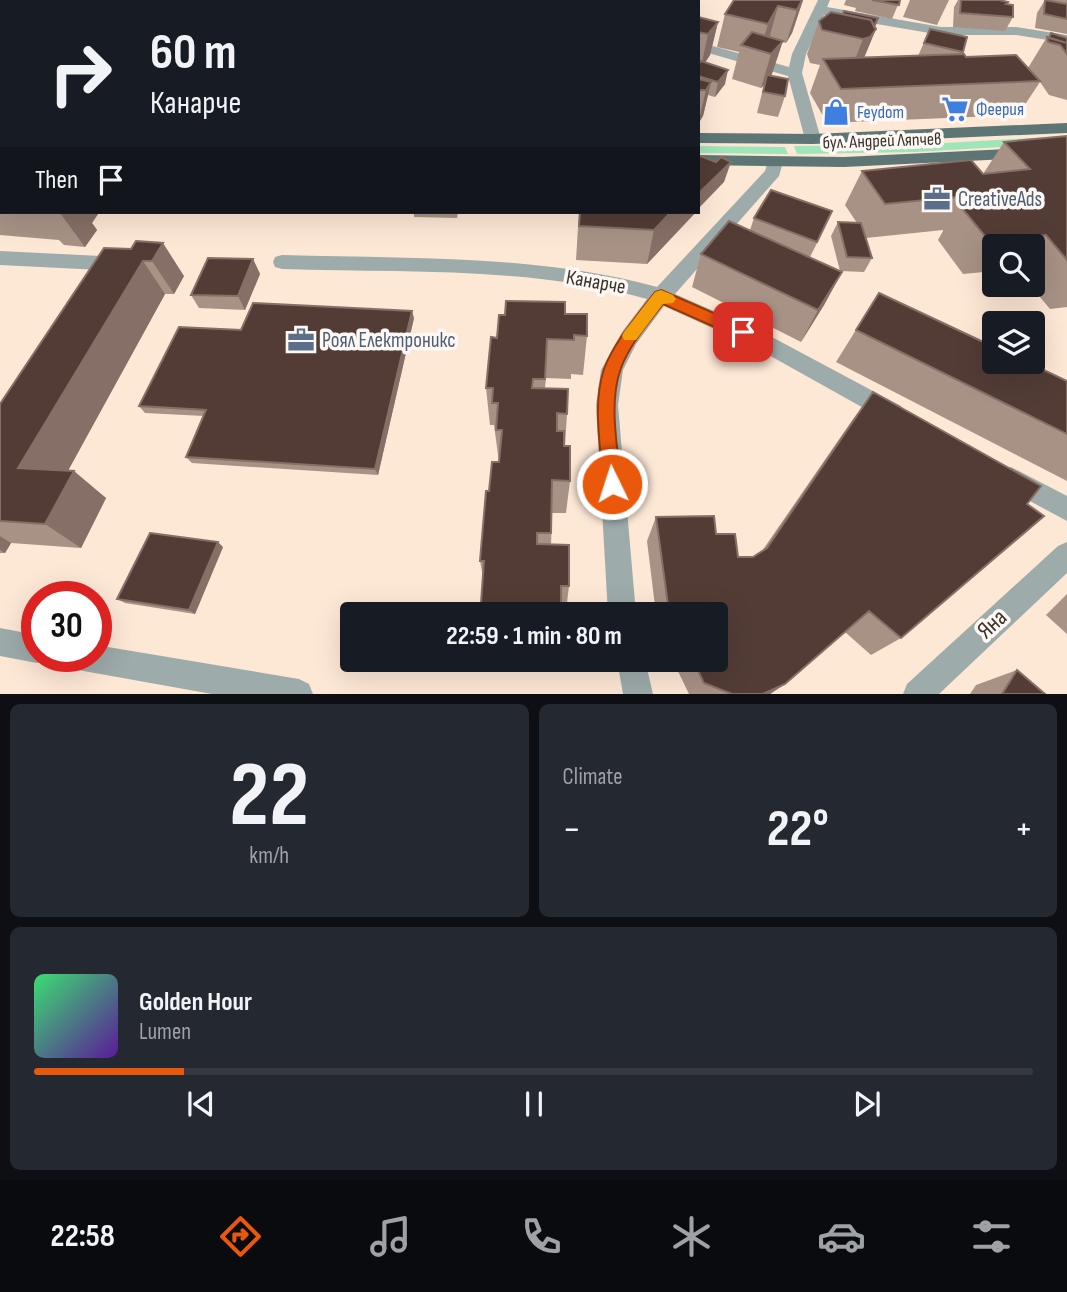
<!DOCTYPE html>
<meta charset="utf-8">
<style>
:root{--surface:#171b24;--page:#242831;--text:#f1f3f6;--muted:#9ea1a6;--line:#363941;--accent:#ea580c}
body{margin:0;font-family:"Sofia Sans Condensed",sans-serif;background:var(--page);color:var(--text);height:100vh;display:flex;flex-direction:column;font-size:26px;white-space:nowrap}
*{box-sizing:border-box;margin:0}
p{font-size:23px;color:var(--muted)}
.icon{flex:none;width:38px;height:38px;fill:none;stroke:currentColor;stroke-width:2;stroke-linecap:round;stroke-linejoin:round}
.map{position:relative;height:694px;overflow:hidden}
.side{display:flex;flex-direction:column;gap:10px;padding:10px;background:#0d0f14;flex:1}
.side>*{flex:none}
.hud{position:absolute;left:0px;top:0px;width:700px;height:214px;box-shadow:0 7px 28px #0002;background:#171b24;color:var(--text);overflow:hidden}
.tools{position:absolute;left:982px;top:234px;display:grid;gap:14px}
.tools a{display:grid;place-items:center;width:63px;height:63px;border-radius:7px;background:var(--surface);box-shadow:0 7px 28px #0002;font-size:35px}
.speed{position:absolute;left:21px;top:581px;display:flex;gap:14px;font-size:35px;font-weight:700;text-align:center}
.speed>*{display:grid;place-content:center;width:91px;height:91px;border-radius:50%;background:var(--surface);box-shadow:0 7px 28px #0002;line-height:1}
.speed .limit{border:10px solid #d22;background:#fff;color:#111}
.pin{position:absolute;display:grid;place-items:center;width:60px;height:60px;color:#fff;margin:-30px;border-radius:14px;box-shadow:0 4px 10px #0006}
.me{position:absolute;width:77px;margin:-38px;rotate:356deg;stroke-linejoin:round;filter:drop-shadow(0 0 5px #0008)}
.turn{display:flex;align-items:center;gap:24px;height:147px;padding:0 35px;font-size:32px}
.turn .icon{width:91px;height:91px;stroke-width:2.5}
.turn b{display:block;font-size:49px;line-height:60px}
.then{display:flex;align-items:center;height:66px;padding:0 35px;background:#0003;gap:14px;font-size:26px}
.big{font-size:52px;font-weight:700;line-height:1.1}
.side .tile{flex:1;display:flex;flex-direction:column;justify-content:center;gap:10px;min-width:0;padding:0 24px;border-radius:10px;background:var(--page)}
.side .dial{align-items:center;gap:0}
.dial b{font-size:91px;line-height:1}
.song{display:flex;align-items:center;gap:21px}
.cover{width:84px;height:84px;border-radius:10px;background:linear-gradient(135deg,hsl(140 70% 55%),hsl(270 70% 35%))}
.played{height:7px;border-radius:4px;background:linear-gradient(90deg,var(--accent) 15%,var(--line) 15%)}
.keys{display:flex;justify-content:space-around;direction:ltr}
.heat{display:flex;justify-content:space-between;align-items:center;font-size:38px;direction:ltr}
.side .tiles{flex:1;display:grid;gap:10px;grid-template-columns:1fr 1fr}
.tile:last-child{grid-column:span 2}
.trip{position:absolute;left:340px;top:602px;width:388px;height:70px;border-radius:7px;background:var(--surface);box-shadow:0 7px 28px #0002;font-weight:700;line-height:70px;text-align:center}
.dock{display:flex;height:112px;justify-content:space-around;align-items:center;background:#090b0e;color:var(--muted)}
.dock .icon{width:49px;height:49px}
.dock .on{color:var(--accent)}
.dock b{font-size:32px;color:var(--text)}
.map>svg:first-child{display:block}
</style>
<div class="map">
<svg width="1067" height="694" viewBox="0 0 1067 694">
<rect width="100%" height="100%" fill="#fde7d5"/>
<path fill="#a0e4b9" d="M1067,136V143L915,152L797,154L794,146L910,145Z
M698,146L785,147L788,154L698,153Z"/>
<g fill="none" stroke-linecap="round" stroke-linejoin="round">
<path fill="#9eabab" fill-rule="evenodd" d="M508,0H520V2H508Z
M632,0H644L631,2Z
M818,0H830L827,7L941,27H1016L1067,35V43L1016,35H941L824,15L806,54L802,73L821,139L813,144L805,139L788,76L698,50V42L789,67L792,54Z
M775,157L783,162L779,176L675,294L770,336L901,406L904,413L901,420L893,423L885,420L756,348L664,306L636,344L623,370L618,405L636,614H608L596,405L601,370L622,332L647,299C530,266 403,273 282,269L275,267L273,262L275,257L282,255C407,259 536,254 657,287L765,171L769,158Z
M0,251L121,257L128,259L131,264L128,269L121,271L0,265Z
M1011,467L1067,496V521L1002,486L999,478L1002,470Z
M1067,542V573L939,694H903L907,684L1058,546Z
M0,628L37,635V656H48L47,659L37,663L0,656Z
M96,645L299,679L309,684L313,694H212L78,670L68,666L64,656H96Z
M617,660H645L653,694H623Z"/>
<path fill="#5d7675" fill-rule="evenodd" d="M0,114H2V124H0Z
M1067,123V133L813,144L698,143V133L813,134Z
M0,136H2V146H0Z
M1067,146V156L844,167L698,165V155L844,157Z"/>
</g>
<path fill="#a89286" d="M181,0H448V2H182Z
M515,0H620V2H515Z
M644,0H689V2H644Z
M803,0L792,33L786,43L782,42L771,76L785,96L778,117L757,113L764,85L761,88L732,79L739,52L717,47L725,14Z
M846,0H900L892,19L855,11L856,8L844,5Z
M910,0H949L937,25L903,17Z
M958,0H999L1007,4L1013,17L1005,31L953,27L954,7Z
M1045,0H1067V34L1035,28L1037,13Z
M698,17L718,22L710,55L705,63L725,84L715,97L708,95L703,116L698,124Z
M819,21L874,27L876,29L863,58L918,56L930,29L963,52L961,54L966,57L1028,68L1047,37L1067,38V100L1049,95L1040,82L1018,115L827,123L810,93L820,65L810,63L807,54Z
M0,35H2V110H0Z
M1067,136V307L1050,309L1030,285H1032V247H994V271L963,274L938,240L943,231V230L866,238L865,235L872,258L864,272L840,271L842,272L824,305L801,342L692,287L701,254L750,230L754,218L820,237L810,257L840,271L831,236L838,222L857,223L845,205L862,171L983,174L1004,142Z
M0,169H2V212H97L98,214L92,223L97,230L85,247L64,245L59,240L0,235Z
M377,212H458L457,218L414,217V213Z
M579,212H696L647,264L576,260Z
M131,249L184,276L174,294H165L68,471L106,498L81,548L11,543L5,553H0V404Z
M253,259L260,274L245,310L199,308L191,295Z
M879,293L1067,381V481L836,362Z
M565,314L587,336L583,375L571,374V379L546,378L545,388L567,414L565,446L570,481L566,513H552L551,545L569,586L566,611H561V614H483L481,603L483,576L480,561L489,491L499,462L494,425H490L486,388L497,338Z
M414,318L378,475L192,463L186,457L204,416L145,413L139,406L241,330Z
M873,392L901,638L871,655L845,632L785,684L770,694H689L674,663V660H716V614H656L647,541L656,517L716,534L738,557H753L762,551L851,422Z
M223,547L195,614L125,603L117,599Z
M1067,594V634L1046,615Z
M1017,670L1045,694H970L976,685Z"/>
<path fill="#866f66" d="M803,0L792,33L786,43L797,10Z
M778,6L769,39L760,51L768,24Z
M718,22L710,55L701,68L708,34Z
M876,29L862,63L850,72L863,39Z
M783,41L772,74L765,83L767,75L764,85L761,88L771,54Z
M2,68V90L0,87V70Z
M728,70L725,84L715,97L718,82Z
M711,82L703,116L698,124L706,90Z
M731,162L724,182L698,209V194Z
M61,212H97L98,214L92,223L97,230L85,247L60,213Z
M671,212H696L647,264L654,230Z
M163,243L184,276L174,294L152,261Z
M253,259L260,274L245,310L238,296Z
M143,261L165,294L55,494L18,468Z
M842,272L824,305L801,342L818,310Z
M412,311L414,318L378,475L375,469Z
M74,471L106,498L81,548L45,524Z
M0,536L11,543L5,553L0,550Z
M218,542L223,547L195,614L189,610Z
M785,684L770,694H763Z"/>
<path fill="#533c36" stroke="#866f66" stroke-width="2" d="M82,0H135V1L80,2Z
M142,0H159L170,1L140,2Z
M515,0H604L603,2H525Z
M734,0H802L797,10L778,6L768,24L725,14Z
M872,0H900L899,5Z
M961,0H999L1008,2L1006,4L1013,5V17L960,13Z
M1045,0L1067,4V19L1044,14Z
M844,11L878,18L874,27L871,20L843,14Z
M831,12L871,20L876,29L870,37L863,39L822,30L819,21Z
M698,17L718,22L708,34L698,32Z
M930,29L967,37L963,52L924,43Z
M752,32L783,41L771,54L741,45Z
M1051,33L1067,38V43L1049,38Z
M0,35H2V68L0,70V38L1,37H0Z
M1047,37L1067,43V54L1060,45L1048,42Z
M964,54L966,57L1016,55L1040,81L841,89L823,59Z
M701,61L728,70L718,82L698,76V65Z
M767,75L788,79L785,96L763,92Z
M698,79L711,82L706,90H698Z
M1067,136V260L1046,235L989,241L960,206L972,204L966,196L885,204L862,171L971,160L983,174L1030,169L1004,142Z
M701,156L716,162L721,157L731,162L698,194V158Z
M0,169H2V203H0Z
M771,190L832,211L817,242L754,218Z
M580,212H671L654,230L579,226Z
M729,221L842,272L818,310L701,254Z
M838,222L861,223L872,258L847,257Z
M136,241L163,243L152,261H143L18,468L74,471L45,524L0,521V404L104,248L131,249Z
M208,258L253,259L238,296L191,295Z
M879,293L994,347V362H1027L1067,381V434L856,330Z
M506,301L565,302V314H587V336L574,335V340L547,339L545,379H533L532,388L568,389L567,414L557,413V431H564V446H570V481L552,480L551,533H537V544L569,545V586H561V614H489L490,603H481L484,561H480L486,491H489L492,462H499L502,430H496L498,403H492L493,388H486L491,337L497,338L499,315H505Z
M253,303L412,311L375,469L186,457L206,410L139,406L179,327L241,330Z
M873,392L1041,486L1027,504L1044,516L901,638L869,611L785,684L763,694H732L704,683L693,660H716V614H683V610L669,612L656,517L714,516L716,534H735L738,557H753L767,548Z
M150,533L218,542L189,610L117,599Z
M1017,670L1045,694H1002Z"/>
<path fill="#ea580c" stroke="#983908" stroke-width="2" d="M661,290L748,328L750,332L748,337H737L663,304C648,324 630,344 621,368C608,404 618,447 621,484L619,490L612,492L606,490L603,484C601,447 592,405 604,369C615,340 637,316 655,292Z"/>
<path fill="#f59e0b" d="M661,290L673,295L676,299L673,303L663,304L636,340H624L622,336L624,332L655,292Z"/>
<defs>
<symbol id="supermarket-bare" viewBox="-9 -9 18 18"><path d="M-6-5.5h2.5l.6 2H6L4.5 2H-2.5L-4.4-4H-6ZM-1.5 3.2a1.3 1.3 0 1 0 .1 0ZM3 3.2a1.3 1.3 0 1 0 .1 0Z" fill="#3f7fe0" stroke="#fdf8f4" stroke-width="2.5" paint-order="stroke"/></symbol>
<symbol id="shop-bare" viewBox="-9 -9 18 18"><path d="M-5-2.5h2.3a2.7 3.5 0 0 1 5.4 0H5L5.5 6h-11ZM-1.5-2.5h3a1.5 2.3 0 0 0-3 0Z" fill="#3f7fe0" stroke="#fdf8f4" stroke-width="2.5" paint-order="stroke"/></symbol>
<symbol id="office-bare" viewBox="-9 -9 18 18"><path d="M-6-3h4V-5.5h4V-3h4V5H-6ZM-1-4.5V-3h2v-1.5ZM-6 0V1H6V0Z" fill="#5c6f8a" stroke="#fdf8f4" stroke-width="2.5" paint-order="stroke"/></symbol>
</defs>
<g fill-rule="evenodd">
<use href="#supermarket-bare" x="936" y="90" width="38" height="38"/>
<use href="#shop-bare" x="817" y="93" width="38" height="38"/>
<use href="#office-bare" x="918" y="180" width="38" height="38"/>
<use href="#office-bare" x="282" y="321" width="38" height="38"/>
</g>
<g text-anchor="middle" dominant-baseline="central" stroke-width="7" stroke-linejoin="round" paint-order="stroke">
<g font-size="18" fill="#366cbe" stroke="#fdf8f4" text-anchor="start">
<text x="976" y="109">Феерия</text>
<text x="857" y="112">Feydom</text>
</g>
<g font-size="18" fill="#3b332b" stroke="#fdf8f4">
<text transform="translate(882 141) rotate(-2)">бул. Андрей Ляпчев</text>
</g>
<g font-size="21" fill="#4e5e75" stroke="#fdf8f4" text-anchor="start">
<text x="958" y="199">CreativeAds</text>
<text x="322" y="340">Роял Електроникс</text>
</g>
<g font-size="21" fill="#3b332b" stroke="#fdf8f4">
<text transform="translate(596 282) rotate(10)">Канарче</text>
</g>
<g font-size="24" fill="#3b332b" stroke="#fdf8f4">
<text transform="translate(992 624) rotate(-43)">Яна</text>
</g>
</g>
</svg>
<div class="tools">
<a><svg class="icon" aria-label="search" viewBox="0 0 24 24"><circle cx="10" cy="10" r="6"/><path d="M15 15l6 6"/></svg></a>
<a><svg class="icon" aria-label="layers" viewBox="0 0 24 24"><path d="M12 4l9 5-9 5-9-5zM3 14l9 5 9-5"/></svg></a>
</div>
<div class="speed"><div class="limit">30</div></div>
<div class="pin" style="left:743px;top:332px;background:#d93025"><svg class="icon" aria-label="arrive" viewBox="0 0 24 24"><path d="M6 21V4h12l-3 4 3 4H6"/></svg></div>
<svg class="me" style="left:612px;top:484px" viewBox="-20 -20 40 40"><circle r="17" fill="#ea580c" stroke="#fff" stroke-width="3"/><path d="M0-11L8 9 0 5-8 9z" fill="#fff"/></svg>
<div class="trip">22:59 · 1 min · 80 m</div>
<div class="hud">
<div class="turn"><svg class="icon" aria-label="right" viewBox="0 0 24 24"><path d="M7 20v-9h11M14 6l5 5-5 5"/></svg><div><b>60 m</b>Канарче</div></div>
<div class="then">Then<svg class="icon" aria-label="arrive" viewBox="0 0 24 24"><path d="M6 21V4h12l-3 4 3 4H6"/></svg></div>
</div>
</div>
<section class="side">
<div class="tiles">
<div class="tile dial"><b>22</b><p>km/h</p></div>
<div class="tile"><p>Climate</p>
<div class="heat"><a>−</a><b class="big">22°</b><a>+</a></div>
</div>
<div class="tile">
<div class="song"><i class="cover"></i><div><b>Golden Hour</b><p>Lumen</p></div></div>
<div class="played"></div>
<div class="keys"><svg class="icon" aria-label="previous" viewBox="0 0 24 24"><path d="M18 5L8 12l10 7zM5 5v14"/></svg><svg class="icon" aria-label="pause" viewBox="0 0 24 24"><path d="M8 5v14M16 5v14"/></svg><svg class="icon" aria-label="next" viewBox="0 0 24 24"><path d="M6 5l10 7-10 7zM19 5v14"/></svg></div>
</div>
</div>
</section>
<nav class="dock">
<b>22:58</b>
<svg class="icon on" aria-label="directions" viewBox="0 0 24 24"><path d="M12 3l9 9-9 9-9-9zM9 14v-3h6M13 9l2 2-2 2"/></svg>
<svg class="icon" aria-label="music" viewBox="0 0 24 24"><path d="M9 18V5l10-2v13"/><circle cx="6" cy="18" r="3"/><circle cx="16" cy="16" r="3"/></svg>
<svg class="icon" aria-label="phone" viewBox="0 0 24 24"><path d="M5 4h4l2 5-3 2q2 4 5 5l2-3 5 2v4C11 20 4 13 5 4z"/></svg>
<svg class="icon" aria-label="climate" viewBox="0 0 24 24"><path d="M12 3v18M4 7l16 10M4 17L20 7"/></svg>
<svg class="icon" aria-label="car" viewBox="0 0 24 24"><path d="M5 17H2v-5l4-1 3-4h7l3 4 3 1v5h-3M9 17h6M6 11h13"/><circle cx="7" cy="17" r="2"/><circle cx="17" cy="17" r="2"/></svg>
<svg class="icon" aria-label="filters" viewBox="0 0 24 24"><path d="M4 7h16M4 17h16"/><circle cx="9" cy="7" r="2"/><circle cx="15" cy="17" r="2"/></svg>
</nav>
